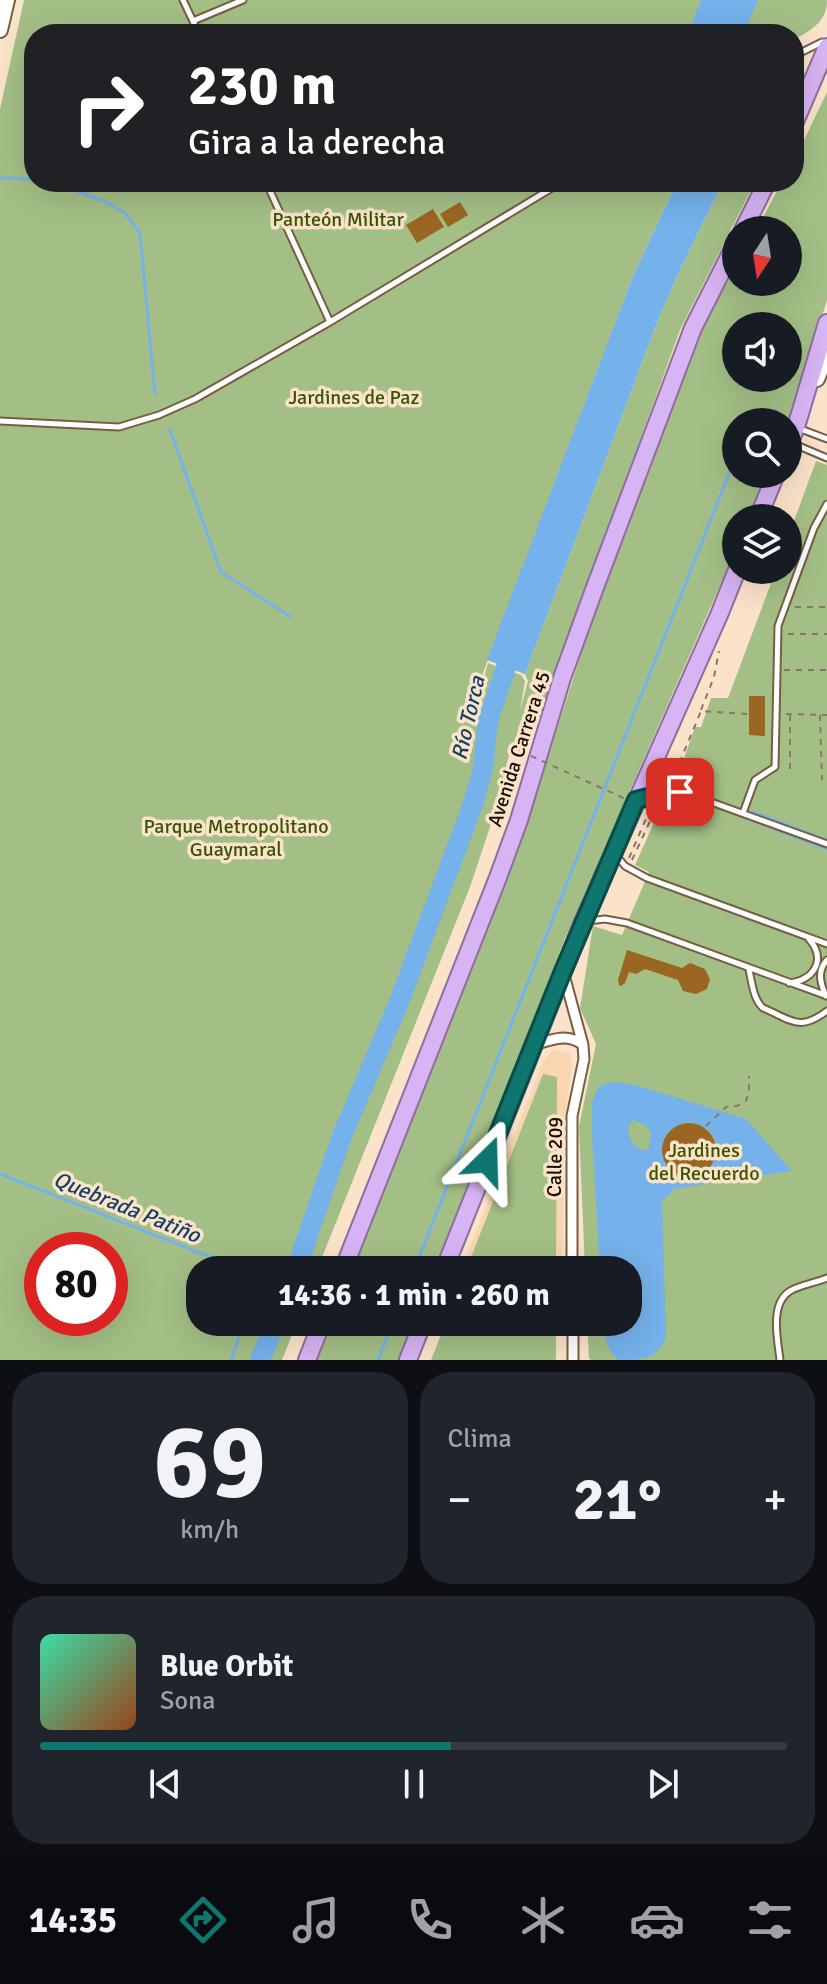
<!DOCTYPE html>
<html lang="es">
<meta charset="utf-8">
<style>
:root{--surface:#171b24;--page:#20242c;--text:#f1f3f6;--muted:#9ea1a6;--line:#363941;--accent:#0f766e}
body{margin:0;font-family:Signika,sans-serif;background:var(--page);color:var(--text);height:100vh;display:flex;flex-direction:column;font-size:30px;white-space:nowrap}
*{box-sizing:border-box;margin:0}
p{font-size:26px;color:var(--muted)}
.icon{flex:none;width:44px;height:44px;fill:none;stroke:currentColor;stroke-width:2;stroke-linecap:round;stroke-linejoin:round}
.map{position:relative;height:1360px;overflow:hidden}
.panel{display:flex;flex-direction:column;gap:12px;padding:12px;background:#0d0f14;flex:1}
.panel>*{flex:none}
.banner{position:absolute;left:24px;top:24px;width:780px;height:168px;border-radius:32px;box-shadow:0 8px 32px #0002;background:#202124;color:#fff;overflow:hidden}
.needle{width:52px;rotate:192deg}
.controls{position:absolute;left:722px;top:216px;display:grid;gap:16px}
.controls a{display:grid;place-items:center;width:80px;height:80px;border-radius:50%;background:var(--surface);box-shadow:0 8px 32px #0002;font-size:40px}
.speed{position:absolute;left:24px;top:1232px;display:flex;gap:16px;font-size:40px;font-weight:700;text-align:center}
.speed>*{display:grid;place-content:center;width:104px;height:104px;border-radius:50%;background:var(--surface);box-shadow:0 8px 32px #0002;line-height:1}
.speed .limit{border:12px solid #d22;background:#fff;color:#111}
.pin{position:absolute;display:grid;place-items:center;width:68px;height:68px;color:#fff;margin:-34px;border-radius:16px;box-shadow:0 4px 12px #0006}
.me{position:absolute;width:88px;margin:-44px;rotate:22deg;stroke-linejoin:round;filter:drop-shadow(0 0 6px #0008)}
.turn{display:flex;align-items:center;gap:28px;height:168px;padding:0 32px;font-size:36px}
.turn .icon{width:104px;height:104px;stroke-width:2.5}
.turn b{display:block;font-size:56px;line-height:68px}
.big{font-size:60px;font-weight:700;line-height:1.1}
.panel .widget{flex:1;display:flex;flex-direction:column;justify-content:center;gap:12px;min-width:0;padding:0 28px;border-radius:32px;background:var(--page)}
.panel .dial{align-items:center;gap:0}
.dial b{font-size:104px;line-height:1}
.song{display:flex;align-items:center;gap:24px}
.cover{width:96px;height:96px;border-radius:12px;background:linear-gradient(135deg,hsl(160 70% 55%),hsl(20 70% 35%))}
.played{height:8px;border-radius:4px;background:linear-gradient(90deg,var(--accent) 55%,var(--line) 55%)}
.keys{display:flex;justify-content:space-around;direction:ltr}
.heat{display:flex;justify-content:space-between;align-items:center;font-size:44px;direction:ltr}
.panel .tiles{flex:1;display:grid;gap:12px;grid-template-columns:1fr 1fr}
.widget:last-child{grid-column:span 2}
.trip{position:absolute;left:186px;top:1256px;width:456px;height:80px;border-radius:32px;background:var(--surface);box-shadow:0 8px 32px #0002;font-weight:700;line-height:80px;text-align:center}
.tab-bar{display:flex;height:128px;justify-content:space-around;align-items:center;background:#090b0e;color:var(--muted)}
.tab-bar .icon{width:56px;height:56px}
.tab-bar .on{color:var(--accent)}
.tab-bar b{font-size:36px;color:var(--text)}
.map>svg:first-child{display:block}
</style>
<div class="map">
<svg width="827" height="1360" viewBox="0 0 827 1360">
<rect width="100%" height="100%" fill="#fbe3ca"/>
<path fill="#f9d6b1" d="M553,1049L570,1053L572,1066L565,1114L562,1270H461L543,1062Z"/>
<path fill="#a4bf86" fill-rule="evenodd" d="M24,0H827C827,22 811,30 794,40V34H34V182H677L633,276L480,681L483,682L488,663L521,675L525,681L520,711L528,681L525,674L656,325L679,272L723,182H755L680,330L539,718L527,728L523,741L517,740L511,747L497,806L470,887L317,1270H200V1322H297L282,1360H0V109ZM42,1250H110V1318H42Z
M827,92V300L794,407L788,422H736V474H767L749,518H736V549L564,941L435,1270H352L521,840L588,633L679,390L707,320L736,266V282H788V230H756L782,182H794V161ZM736,326H788V378H736Z
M816,461L827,465V1360H591L589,1358L587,1322H628V1270H585L579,1126L596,1044L580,1008L593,926L622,935L649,872L635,865L657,816L663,818L668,814L667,807L695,727H701L711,698H728L776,570H788V537Z
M543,1074L557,1077L556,1270H466Z
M332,1322H413L398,1360H317Z
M446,1322H556V1360H431Z"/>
<path fill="#75b1eb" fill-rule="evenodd" d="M701,0H758L743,34H688Z
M677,182H723L679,272L656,325L525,674L487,660L633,276Z
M616,1082L632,1084L746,1119L792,1171L674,1189L662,1202L666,1338C656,1360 642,1360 618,1360C607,1349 604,1337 603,1322H628V1270H600L592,1133V1103L598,1088L604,1084ZM633,1120L645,1125L651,1133L649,1148L645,1151C631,1145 630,1141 628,1127ZM689,1122C751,1134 693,1209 666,1163C654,1143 670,1125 689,1122Z"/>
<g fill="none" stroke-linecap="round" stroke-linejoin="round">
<path stroke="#75b1eb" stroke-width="3" d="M0,178L34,179
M51,182L104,201L125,213L140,233L155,394
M750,422L754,415L776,410
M170,430L221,572L291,617
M753,812L827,840
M744,817L827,849
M0,1174L243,1270
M414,1270L736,456
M231,1360L244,1322
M378,1360L393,1322"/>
<path stroke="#75b1eb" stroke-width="20" d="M296,1270L342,1136L399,1002L473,804L483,768L488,721L515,641
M260,1360L276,1322"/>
</g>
<path fill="#9b6622" d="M88,24L92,34H65Z
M460,202L468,215L448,227L440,214Z
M433,209L444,227L417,243L406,225Z
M749,696H765V736L749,735Z
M627,950L682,968L690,963L705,969L710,979L707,989L696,994L683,991L678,980L645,969L636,974L629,972L625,983L621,986L619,985L618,980Z
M662 1150a27 27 0 1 1 54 0a27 27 0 1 1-54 0Z"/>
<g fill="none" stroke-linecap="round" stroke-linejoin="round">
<defs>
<path id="service" d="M183,0L199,34
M193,21L243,0
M794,56L822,42
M266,182L330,322
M0,421L119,427L159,415L195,399L330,322L562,182
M798,428L827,439
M794,444L827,458
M642,798L672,793L689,794L827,844
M743,813L755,780L775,767L778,626L814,528L827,504
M616,855L625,866L647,878L827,944
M588,921L605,919L627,923L827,996
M749,970C752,982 753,999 763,1008C792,1020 799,1032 827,1011
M789,983C814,980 827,960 809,939
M826,996C820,983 817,971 827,960
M780,1360C778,1341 769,1304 790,1291C800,1285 815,1283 827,1278"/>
<path id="minor" d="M564,975L583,1045L584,1059L572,1116V1270
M534,1045C552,1039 568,1033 583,1045
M573,1322V1360"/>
<path id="secondary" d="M0,30L7,0
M817,379L827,355"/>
<path id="trunk" d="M794,124L827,47
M743,230L767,182
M788,446L796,427L827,323
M758,518L776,474
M343,1270L497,880L519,820L562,678L594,590L693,328L736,243
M444,1270L583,922L719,615L737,570
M307,1360L322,1322
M408,1360L423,1322"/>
</defs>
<use href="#service" stroke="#775e42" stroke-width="9"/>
<use href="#minor" stroke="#775e42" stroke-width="13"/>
<use href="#secondary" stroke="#775e42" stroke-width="18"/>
<use href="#trunk" stroke="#8d6e9d" stroke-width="20"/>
<path stroke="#876" stroke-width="2" stroke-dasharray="6 6" stroke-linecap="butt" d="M795,607H827
M788,634H827
M784,670H827
M701,710L714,677L719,651
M786,714L827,715
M790,715V770
M820,715L822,780
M520,752L517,748L519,743L528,744
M669,784L674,776L701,711L749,714
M660,815L659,809L664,807
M661,816L665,815L667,811L662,804
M629,858L652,805
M632,860L658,804
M706,1126L726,1107L737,1106L746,1101L749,1091V1076"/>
<use href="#service" stroke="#fff" stroke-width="5"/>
<use href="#minor" stroke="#fff" stroke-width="9"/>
<use href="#secondary" stroke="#fff" stroke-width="14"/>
<use href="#trunk" stroke="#d7b4f3" stroke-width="16"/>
<path stroke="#876" stroke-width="2" stroke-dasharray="6 6" stroke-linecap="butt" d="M520,751L661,815"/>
</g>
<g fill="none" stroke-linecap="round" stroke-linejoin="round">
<defs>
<path id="route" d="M487,1161L563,971L636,800L656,795L680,792"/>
</defs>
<use href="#route" stroke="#0a4d48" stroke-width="20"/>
<use href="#route" stroke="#0f766e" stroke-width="14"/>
</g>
<g text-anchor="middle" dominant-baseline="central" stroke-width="7" stroke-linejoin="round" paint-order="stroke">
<g font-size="20" fill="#375400" stroke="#fbe3ca">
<text x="338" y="219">Panteón Militar</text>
<text x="354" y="397">Jardines de Paz</text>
<text x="236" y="826">Parque Metropolitano<tspan x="236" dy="23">Guaymaral</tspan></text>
<text x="704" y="1150">Jardines<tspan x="704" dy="23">del Recuerdo</tspan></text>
</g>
<g font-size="20" fill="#160d03" stroke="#fbe3ca">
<text transform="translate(519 749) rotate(-72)">Avenida Carrera 45</text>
<text transform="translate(555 1157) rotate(-89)">Calle 209</text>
</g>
<g font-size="22" font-style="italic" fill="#154066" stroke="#fbe3ca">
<text transform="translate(468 718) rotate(-77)">Río Torca</text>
<text transform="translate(127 1207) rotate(22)">Quebrada Patiño</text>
</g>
</g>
</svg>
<div class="controls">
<a><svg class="needle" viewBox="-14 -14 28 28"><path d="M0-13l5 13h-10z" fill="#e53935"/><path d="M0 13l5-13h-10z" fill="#9ea1a6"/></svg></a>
<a><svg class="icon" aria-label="sound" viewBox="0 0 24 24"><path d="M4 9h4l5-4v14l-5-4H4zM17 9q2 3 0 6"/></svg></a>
<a><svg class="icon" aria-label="search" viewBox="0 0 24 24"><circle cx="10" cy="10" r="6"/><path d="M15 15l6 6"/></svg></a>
<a><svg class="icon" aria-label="layers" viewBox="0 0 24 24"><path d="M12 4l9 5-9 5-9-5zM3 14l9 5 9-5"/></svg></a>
</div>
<div class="speed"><div class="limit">80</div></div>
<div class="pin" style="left:680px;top:792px;background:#d93025"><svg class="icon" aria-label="arrive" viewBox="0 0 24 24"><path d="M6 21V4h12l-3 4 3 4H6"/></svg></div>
<svg class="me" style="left:487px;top:1161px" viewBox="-20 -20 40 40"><path d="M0-17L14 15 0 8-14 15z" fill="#0f766e" stroke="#fff" stroke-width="4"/></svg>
<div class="trip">14:36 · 1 min · 260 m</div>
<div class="banner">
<div class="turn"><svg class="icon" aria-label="right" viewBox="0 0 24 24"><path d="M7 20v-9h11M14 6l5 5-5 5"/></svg><div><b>230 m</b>Gira a la derecha</div></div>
</div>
</div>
<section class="panel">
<div class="tiles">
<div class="widget dial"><b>69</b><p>km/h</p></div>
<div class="widget"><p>Clima</p>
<div class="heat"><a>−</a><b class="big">21°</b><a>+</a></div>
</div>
<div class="widget">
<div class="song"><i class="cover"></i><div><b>Blue Orbit</b><p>Sona</p></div></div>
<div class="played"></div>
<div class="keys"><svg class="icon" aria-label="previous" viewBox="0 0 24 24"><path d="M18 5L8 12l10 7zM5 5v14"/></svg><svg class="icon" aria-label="pause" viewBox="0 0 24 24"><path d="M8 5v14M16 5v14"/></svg><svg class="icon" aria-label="next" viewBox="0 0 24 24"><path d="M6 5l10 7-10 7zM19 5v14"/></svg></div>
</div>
</div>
</section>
<nav class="tab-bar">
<b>14:35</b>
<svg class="icon on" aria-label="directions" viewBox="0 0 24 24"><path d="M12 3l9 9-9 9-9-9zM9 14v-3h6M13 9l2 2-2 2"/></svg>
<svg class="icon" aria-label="music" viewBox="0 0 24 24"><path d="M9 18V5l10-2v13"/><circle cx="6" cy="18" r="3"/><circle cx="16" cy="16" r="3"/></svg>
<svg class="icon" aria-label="phone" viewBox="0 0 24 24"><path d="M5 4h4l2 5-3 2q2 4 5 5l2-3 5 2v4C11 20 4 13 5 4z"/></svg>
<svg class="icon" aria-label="climate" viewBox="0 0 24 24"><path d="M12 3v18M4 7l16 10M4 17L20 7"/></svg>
<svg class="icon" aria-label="car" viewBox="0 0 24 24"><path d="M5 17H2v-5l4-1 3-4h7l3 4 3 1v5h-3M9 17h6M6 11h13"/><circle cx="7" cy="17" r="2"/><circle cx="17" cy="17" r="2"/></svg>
<svg class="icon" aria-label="filters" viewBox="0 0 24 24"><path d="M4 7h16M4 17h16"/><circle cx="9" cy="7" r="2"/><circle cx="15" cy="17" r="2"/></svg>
</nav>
